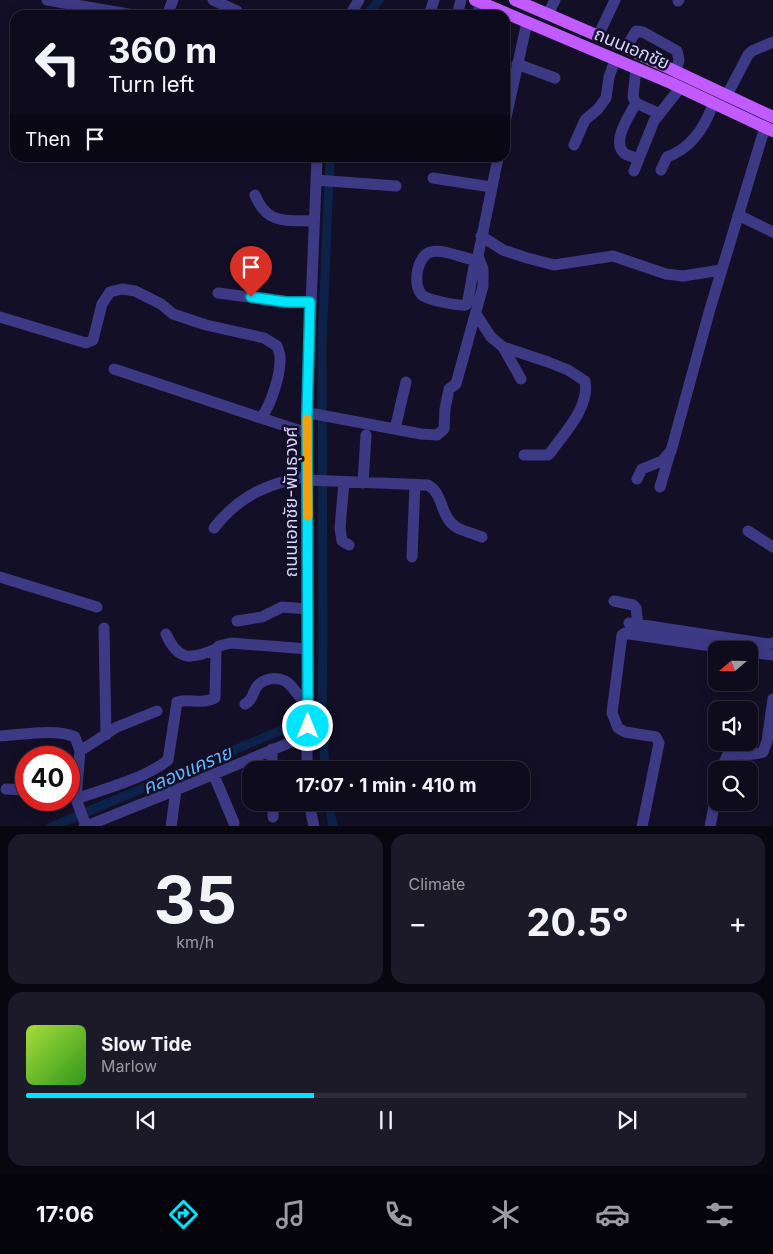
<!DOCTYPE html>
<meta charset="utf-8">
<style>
:root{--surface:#0e0b1c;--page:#1c1929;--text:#f1f3f6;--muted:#9b9ba3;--line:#2e2b3b;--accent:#00e5ff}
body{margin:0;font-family:Inter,"Noto Sans Thai",sans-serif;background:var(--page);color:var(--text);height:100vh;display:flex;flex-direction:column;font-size:19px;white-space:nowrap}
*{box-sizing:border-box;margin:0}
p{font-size:16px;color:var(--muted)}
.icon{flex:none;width:28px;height:28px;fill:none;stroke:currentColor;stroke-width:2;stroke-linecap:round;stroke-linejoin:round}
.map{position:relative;height:826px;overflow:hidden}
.side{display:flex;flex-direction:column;gap:8px;padding:8px;background:#08060f;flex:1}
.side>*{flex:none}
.guide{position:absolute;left:10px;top:10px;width:500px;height:152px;border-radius:15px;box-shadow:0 2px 12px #0003,0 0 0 1px var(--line);background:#0e0b1c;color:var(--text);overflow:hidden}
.needle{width:32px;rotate:250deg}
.buttons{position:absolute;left:708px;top:641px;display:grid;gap:10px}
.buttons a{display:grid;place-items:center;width:50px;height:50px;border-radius:10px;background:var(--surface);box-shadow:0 2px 12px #0003,0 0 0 1px var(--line);font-size:25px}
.speed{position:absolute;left:15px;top:746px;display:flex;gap:10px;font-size:25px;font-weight:700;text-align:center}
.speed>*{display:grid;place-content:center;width:65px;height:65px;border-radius:50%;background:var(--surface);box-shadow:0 2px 12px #0003,0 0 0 1px var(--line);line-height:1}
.speed .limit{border:8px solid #d22;background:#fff;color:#111}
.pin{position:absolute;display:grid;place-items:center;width:42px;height:42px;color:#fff;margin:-51px -21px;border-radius:50% 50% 50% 0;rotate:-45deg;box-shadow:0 0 5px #0007}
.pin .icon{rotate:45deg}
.me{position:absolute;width:55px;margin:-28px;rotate:0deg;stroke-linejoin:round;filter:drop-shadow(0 0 4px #0008)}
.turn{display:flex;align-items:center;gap:18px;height:105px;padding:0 15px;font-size:22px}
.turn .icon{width:65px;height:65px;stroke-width:2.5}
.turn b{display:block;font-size:35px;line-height:42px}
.then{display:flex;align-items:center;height:48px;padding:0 15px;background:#0003;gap:10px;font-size:19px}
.big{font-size:38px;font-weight:700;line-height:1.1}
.side .card{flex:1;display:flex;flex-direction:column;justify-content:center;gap:8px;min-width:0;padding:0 18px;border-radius:15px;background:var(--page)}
.side .dial{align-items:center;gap:0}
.dial b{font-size:65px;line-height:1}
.song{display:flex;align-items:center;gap:15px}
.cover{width:60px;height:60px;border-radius:8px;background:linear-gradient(135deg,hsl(80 70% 55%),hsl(110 70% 35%))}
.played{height:5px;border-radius:2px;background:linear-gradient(90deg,var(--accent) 40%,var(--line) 40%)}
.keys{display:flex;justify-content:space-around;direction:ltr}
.heat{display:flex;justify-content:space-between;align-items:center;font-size:28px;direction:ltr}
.side .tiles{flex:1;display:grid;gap:8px;grid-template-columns:1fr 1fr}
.card:last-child{grid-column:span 2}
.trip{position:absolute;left:242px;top:761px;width:288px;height:50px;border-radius:15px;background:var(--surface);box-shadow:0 2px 12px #0003,0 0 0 1px var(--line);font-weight:700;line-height:50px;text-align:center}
.tabs{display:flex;height:80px;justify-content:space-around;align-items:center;background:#06040b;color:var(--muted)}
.tabs .icon{width:35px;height:35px}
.tabs .selected{color:var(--accent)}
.tabs b{font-size:22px;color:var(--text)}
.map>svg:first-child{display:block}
</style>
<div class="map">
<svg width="773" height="827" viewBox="0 0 773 827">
<rect width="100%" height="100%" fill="#130f26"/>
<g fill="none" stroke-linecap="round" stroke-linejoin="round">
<path stroke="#0c2248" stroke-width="9" d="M367,15L379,0
M325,770L322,713L323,638L322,343L330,158
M329,802L333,827
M51,827L322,713"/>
<path stroke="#3d3a85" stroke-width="11" d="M47,0L134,15
M213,0L237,11
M678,1L679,0
M548,14L555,0
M167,15L173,0
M350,15L359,0
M429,15L434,0
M457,15L461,0
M477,15L481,2
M598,36L615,0
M626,48L636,31L643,32L677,51L679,60L676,72
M517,64L555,78
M636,69L633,97L636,103
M727,95L748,55L752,51L773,42
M505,122L527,22
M574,145L585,120L598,109L606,98L609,77L615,60
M639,159C635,157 627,156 624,153C611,141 630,115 636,103L660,114
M661,170L667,157C692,148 705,127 713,104
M634,171L654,121L680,88
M433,178L491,187
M316,180L396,186
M255,195C267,225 286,220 314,221
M738,215L773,232
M481,236L503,250L527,258L554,265L613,256L666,274L683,276L721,270
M475,261L468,300L466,305C457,306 428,300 422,295C412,285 417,255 431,252C444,248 466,260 480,261
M218,293L286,302H310
M476,314L491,337L503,347L521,379
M0,317L86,343L93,340L102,304L110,292L122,289L135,291L161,304L173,314L206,325L264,338L277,346C278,349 280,354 280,357C281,374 271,405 261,418L307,433
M503,347L548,362L568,370L585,381C590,407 565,432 551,452L548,455H524
M114,369L261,418
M307,415L315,414L421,434L437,435L444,429L445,409L449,389L456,384L483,286V269L478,256L498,158
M395,429L406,382
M637,479L642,469L662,461L671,451L710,309L765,127
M308,480L428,485C444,494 440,517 456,527C463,531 474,534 482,537
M344,482L340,528L342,541L349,545
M363,483L366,435
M660,487L670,453
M214,528C240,495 267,484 307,476
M748,531L773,547
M412,557L415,485
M0,577L97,607
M614,601L633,605L636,608L638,625
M237,621L262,617L282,607L308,609
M629,623L768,644L773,643
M104,628L106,735
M166,634C178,661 190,660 216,649
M749,652L773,655
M245,704C253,700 252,694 256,688C261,679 276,676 285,681C291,684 295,691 299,696H308
M0,736C21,735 56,728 75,737L80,751L76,799L86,826
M272,749V770
M80,751L117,727L157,711
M307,770V403L317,158
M721,770L727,756C739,752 750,757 763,752L767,741L773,699
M213,773L234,823
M6,789L26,790
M76,799C104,789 146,778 168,760L177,702C190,698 203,705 215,698L216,649L219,646L231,643L308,649
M273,802V817
M309,802L314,827
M84,827L176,790L308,735
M171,827L176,790
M642,827L659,743L656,737L625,732L618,728L612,713L622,635L625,633L630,634L738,650
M710,827L716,795"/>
<path stroke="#c25bff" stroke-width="12" d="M475,0L671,83L773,131
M515,0L626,48L773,117"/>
</g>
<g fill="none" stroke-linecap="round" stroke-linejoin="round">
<defs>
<path id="route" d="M251,297L286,302H310L307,415L308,726"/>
</defs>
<use href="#route" stroke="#0095a6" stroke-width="12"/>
<use href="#route" stroke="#00e5ff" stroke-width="9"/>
<path stroke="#f59e0b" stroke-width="9" d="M307,419L308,516"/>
</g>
<g text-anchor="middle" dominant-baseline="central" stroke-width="5" stroke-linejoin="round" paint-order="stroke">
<g font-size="18" fill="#d9d4ff" stroke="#130f26">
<text transform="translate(632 48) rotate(23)">ถนนเอกชัย</text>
<text transform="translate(290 502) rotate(-90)">ถนนเอกชัย-พันธุวงศ์</text>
</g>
<g font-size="19" font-style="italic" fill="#62b6ff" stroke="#130f26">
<text transform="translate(187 770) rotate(-23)">คลองเเคราย</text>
</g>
</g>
</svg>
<div class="buttons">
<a><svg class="needle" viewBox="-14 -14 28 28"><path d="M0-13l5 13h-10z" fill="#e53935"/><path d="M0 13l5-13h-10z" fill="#9b9ba3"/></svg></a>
<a><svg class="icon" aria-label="sound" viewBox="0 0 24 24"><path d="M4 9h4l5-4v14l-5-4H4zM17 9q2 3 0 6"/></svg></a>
<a><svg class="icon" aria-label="search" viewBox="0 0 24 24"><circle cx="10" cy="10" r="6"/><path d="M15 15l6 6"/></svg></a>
</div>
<div class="speed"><div class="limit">40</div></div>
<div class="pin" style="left:251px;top:297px;background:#d93025"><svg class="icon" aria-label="arrive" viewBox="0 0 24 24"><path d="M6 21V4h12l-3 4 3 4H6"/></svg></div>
<svg class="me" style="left:308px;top:726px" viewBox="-20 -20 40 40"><circle r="17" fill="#00e5ff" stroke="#fff" stroke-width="3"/><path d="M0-11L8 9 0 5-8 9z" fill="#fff"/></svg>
<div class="trip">17:07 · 1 min · 410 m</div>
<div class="guide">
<div class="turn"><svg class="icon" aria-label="left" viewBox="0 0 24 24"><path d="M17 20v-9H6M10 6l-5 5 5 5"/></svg><div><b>360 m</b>Turn left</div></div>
<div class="then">Then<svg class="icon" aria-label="arrive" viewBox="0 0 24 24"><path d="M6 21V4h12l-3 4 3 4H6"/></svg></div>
</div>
</div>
<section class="side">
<div class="tiles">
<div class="card dial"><b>35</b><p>km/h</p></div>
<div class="card"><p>Climate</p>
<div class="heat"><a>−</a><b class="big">20.5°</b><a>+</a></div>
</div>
<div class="card">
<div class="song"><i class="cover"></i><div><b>Slow Tide</b><p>Marlow</p></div></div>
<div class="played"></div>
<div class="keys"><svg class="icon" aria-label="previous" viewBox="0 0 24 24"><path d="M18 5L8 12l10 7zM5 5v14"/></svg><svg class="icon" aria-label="pause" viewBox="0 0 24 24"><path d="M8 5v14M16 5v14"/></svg><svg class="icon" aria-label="next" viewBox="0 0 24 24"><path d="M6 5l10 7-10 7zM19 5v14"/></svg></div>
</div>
</div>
</section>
<nav class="tabs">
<b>17:06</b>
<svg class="icon selected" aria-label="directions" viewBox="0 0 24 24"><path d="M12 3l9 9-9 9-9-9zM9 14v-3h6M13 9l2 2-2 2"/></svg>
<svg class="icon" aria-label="music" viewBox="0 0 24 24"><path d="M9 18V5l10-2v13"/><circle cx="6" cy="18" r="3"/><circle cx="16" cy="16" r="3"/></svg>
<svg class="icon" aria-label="phone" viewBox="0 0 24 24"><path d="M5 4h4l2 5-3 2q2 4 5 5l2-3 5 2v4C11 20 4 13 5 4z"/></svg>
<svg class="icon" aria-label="climate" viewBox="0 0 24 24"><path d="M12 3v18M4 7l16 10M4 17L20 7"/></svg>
<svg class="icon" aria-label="car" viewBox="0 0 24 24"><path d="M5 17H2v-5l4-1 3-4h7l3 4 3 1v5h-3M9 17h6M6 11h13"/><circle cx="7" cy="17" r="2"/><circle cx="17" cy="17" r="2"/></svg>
<svg class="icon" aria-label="filters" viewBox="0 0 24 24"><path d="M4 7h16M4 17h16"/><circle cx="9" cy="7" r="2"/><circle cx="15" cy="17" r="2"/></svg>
</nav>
